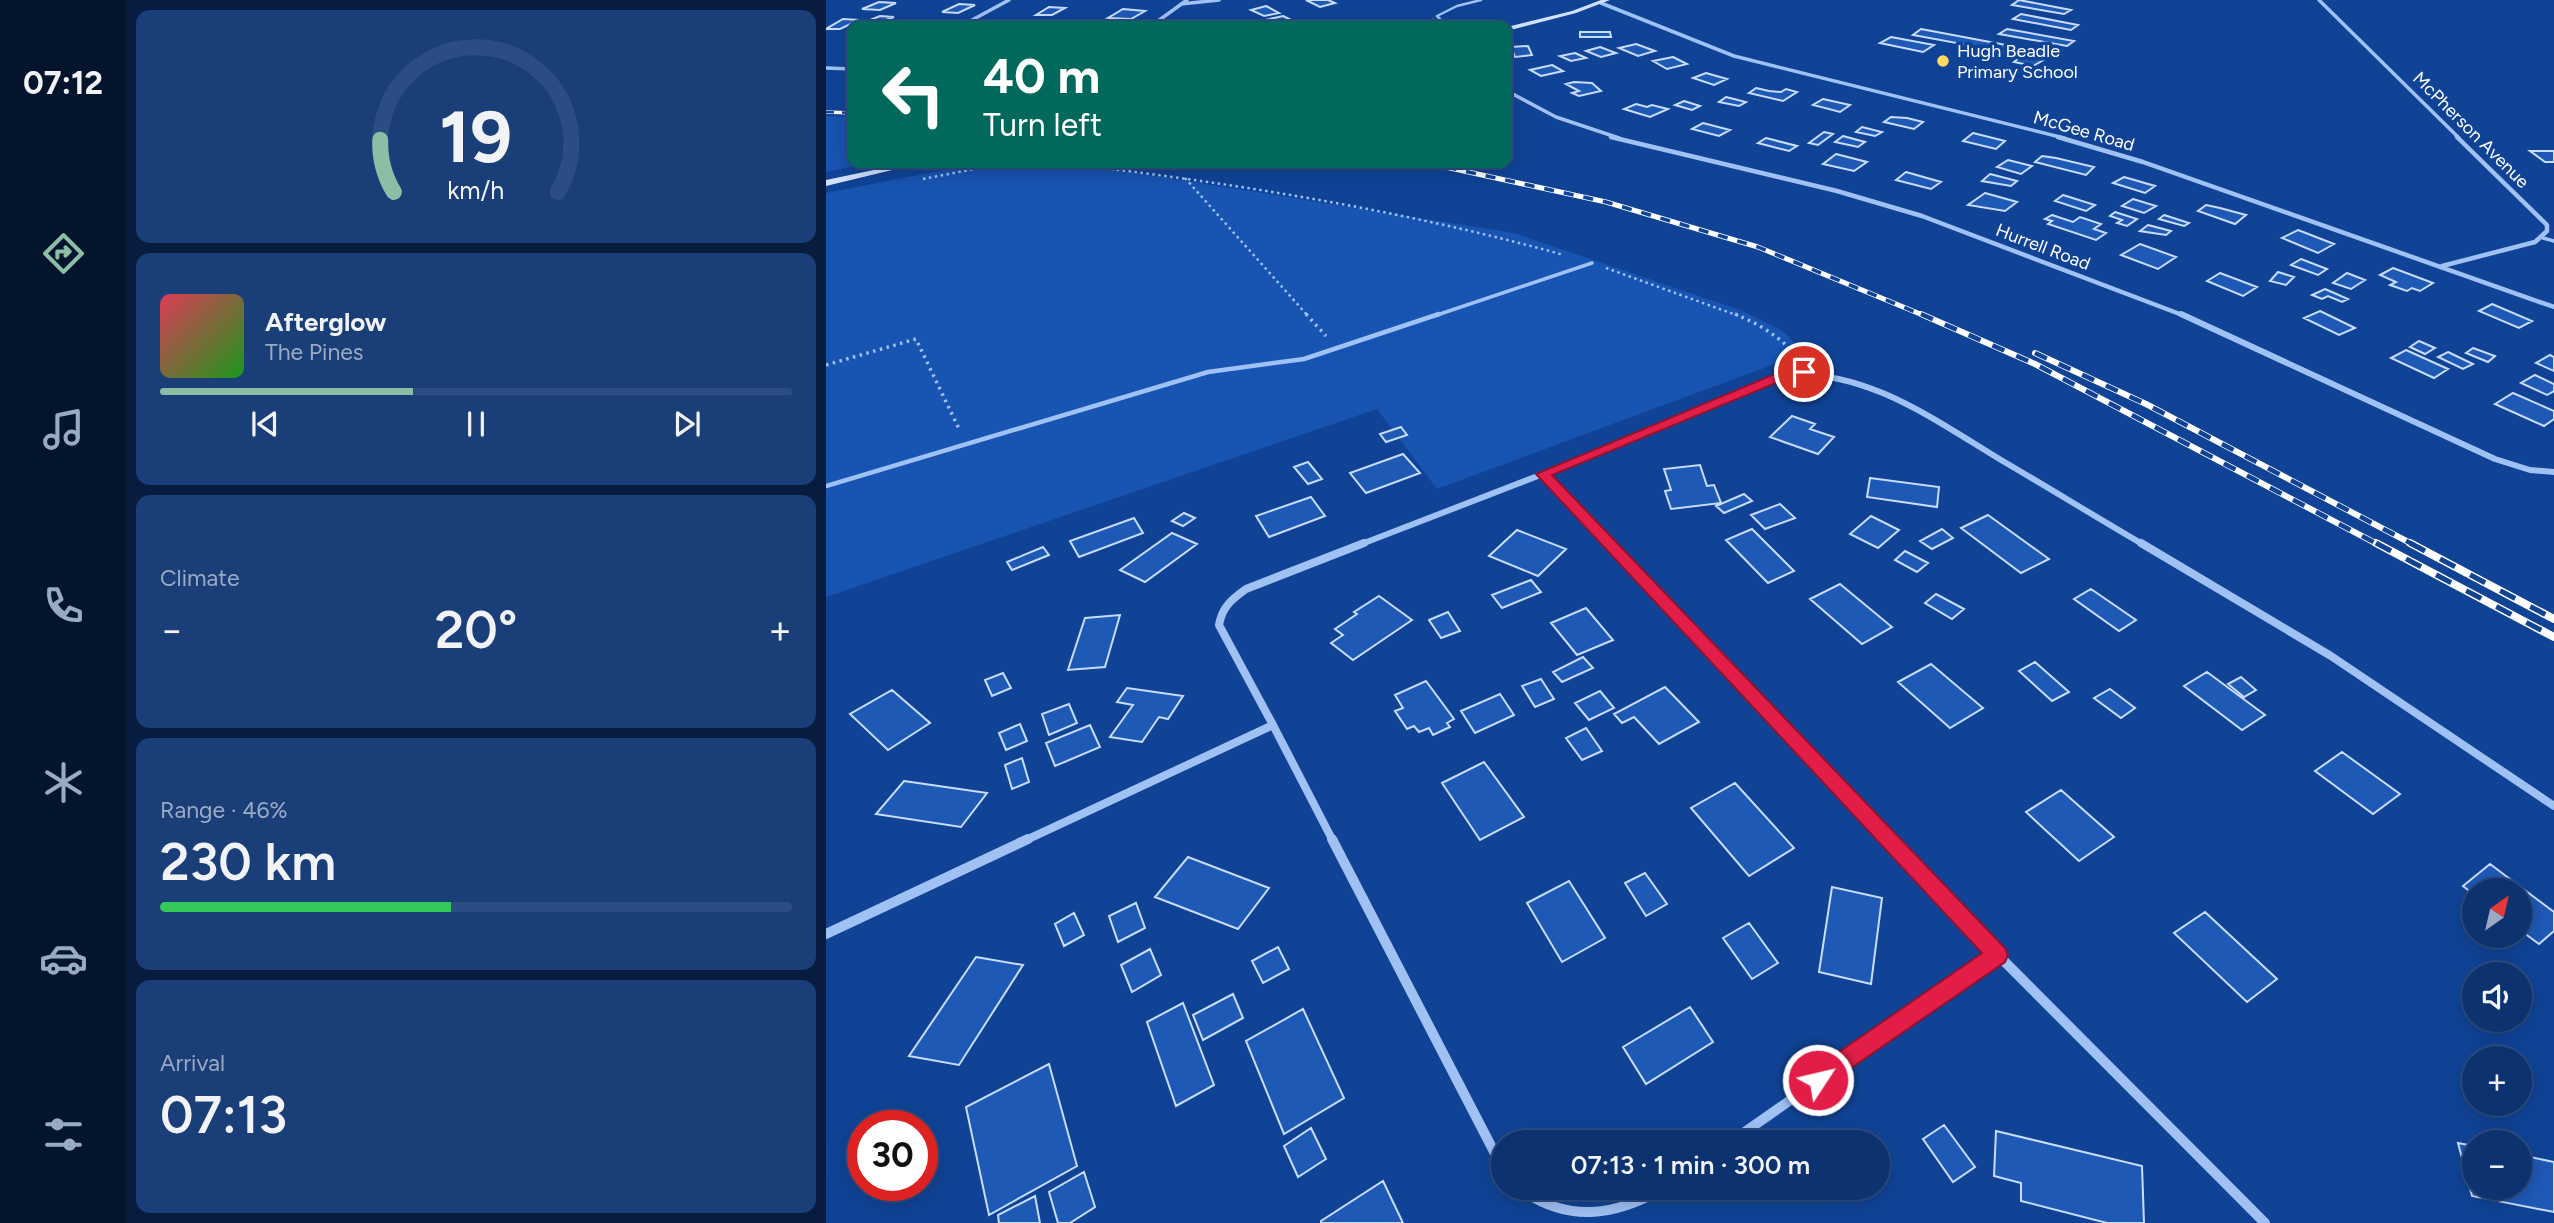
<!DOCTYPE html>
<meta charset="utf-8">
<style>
:root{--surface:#0c3270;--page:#1a3e78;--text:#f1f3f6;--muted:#9aaac3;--line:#2c4d83;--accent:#8abfa5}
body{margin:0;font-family:Figtree,sans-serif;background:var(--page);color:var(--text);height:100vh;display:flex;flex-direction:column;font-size:26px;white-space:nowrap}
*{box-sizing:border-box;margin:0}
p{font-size:23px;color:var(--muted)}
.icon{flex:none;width:38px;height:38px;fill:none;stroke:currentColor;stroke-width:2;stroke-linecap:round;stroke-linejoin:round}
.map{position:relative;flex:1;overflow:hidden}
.drawer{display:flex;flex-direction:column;gap:10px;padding:10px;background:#071c3e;width:700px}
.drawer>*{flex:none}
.hud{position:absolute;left:21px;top:21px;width:665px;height:147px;border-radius:14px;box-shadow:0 4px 18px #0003,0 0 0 2px var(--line);background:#00695c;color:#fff;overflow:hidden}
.needle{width:46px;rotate:34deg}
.tools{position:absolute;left:1636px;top:878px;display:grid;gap:14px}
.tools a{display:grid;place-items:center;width:70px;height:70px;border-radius:50%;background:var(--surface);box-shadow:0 4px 18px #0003,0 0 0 2px var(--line);font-size:35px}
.speed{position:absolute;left:21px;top:1110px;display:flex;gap:14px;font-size:35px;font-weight:700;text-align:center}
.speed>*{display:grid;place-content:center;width:91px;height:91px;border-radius:50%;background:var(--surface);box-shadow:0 4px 18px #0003,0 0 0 2px var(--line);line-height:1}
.speed .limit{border:10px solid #d22;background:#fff;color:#111}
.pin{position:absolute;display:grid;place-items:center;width:60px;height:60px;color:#fff;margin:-30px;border:4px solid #fff;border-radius:50%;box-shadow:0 2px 7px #0007}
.me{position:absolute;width:77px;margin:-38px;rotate:55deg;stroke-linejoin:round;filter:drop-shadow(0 0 5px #0008)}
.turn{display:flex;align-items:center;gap:24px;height:147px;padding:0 21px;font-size:32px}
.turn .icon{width:91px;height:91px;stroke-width:2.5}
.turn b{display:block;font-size:49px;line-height:60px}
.big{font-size:52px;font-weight:600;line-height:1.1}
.drawer .widget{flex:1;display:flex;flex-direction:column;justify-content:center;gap:10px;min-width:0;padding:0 24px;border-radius:14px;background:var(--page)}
.drawer .dial{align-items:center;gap:0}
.dial svg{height:182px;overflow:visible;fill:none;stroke:var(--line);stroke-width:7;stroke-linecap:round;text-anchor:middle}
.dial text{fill:var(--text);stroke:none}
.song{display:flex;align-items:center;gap:21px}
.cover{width:84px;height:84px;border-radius:10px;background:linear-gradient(135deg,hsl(350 70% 55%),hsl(120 70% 35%))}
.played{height:7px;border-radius:4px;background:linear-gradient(90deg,var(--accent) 40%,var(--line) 40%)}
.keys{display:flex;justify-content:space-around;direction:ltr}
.heat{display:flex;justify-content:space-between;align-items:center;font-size:38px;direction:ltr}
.charge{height:10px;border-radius:5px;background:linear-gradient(90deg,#34c759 46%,var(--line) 0)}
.trip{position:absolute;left:665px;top:1130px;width:399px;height:70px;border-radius:35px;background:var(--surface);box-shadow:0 4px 18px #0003,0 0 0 2px var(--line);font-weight:600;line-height:70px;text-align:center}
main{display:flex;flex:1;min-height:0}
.dock{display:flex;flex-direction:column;width:126px;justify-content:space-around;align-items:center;background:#05142d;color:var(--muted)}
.dock .icon{width:49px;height:49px}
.dock .current{color:var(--accent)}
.dock b{font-size:32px;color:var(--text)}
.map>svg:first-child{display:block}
</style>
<main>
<nav class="dock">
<b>07:12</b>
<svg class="icon current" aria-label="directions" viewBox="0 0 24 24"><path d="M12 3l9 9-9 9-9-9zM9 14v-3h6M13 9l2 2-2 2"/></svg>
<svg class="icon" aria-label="music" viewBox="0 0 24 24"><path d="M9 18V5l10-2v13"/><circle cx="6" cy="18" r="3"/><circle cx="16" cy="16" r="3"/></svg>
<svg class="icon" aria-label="phone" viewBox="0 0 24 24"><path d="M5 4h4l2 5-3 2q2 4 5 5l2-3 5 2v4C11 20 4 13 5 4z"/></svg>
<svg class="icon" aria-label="climate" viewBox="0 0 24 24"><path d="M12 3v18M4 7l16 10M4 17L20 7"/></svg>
<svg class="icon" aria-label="car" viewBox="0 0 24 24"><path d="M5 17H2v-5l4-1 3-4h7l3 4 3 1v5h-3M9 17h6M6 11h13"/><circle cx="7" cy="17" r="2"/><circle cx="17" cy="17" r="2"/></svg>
<svg class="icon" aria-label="filters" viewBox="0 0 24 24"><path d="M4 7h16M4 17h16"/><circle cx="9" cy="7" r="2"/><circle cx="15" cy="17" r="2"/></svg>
</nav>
<section class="drawer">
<div class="widget dial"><svg viewBox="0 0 100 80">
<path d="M14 69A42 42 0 1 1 86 69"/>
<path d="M14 69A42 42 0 0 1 8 46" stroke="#8abfa5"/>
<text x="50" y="56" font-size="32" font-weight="700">19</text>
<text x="50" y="72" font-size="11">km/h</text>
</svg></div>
<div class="widget">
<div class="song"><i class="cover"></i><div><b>Afterglow</b><p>The Pines</p></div></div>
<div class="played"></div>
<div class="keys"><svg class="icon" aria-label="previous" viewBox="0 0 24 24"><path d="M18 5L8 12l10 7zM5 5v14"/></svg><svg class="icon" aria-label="pause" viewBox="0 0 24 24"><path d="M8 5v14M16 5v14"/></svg><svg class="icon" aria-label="next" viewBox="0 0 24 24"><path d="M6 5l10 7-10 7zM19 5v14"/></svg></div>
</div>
<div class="widget"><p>Climate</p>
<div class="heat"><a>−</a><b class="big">20°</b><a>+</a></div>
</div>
<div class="widget"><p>Range · 46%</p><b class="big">230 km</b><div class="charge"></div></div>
<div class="widget"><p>Arrival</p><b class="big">07:13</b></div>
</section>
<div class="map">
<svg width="1728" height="1223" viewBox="0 0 1728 1223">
<rect width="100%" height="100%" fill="#104396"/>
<path fill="#1854b1" d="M0,116L26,117V163H44L0,172Z
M154,163H248L688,233L914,310L957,331L978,353L611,489L551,409L0,597V193Z"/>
<path fill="#1e59b6" stroke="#c8ddfe" stroke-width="2" d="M480,0H502L509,3L494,7Z
M1193,0L1245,10L1238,14L1186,5Z
M53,2L70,3L54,10L36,9Z
M133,4L149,5L132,13L116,12Z
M440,6L453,13L438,16L425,10Z
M223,7L239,8L226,15H210Z
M297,9L319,11L305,19L282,18Z
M1195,14L1252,25L1245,30L1187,19Z
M54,16L68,17L52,23L39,22Z
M457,16L475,25H416Z
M17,19L33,20L14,29H0Z
M1095,29L1228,54L1207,66L1188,62L1196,55L1087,35Z
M1181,29L1248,41L1241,46L1173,34Z
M754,32H784L785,37H754Z
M1065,37L1108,45L1097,52L1054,43Z
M810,44L829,51L812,56L793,48Z
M702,46L706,55L689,57L685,47Z
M774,47L790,53L775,57L760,51Z
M749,53L760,58L745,61L734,56Z
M847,57L861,64L841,69L827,61Z
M726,65L737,71L715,76L704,70Z
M880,73L901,79L888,85L867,78Z
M748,82L766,83L775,91L753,96L746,93L753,91L740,84Z
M930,88L943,91L955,92L960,89L971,92L957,101L923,93Z
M900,97L920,102L913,106L893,102Z
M997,99L1024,105L1014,112L987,105Z
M858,101L874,106L866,110L849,105Z
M810,104L821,107L826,105L842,109L824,117L798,109Z
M1065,117L1081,118L1097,122L1088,129L1058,122Z
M877,123L904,130L893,136L866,129Z
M1036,127L1056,132L1049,136L1030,132Z
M998,132L1007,134L992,145L983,143Z
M1147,133L1179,141L1170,149L1137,141Z
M1017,136L1039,142L1032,147L1009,142Z
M940,138L971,146L963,151L932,143Z
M1704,151H1728V162H1719Z
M1010,154L1041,162L1028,171L997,164Z
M1216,156L1230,158L1268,167L1260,175L1209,162Z
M1182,160L1206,166L1195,174L1171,167Z
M1080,172L1115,182L1105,189L1070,180Z
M1164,174L1191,181L1185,186L1156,181Z
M1298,177L1329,186L1319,193L1287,183Z
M1159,193L1191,202L1179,211L1142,205Z
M1237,195L1269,205L1260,211L1229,201Z
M1307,199L1330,206L1318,213L1296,206Z
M1380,205L1394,208L1420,215L1409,224L1372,211Z
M1289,212L1311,219L1301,226L1291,223L1296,220L1284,216Z
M1226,215L1247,222L1254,217L1275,224L1268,229L1280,233L1270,240L1222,224L1226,221L1219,219Z
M1338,215L1363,223L1358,226L1333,219Z
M1322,225L1345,231L1340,235L1314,231Z
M1472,230L1508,244L1492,253L1456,238Z
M1314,244L1350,257L1332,269L1295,255Z
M1475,259L1501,269L1492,275L1465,265Z
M1567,268L1607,283L1594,291L1586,288L1581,291L1564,285L1570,282L1554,275Z
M1452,272L1468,277L1460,285L1444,281Z
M1394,273L1431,287L1417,296L1381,281Z
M1521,273L1539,280L1525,289L1507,283Z
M1499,289L1522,299L1516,302L1502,296L1496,299L1486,295Z
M1666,304L1706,321L1693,328L1653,311Z
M1494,311L1529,328L1513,335L1478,318Z
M1593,341L1609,348L1599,354L1584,347Z
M1647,348L1669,356L1662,362L1640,353Z
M1580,350L1622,369L1608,378L1565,358Z
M1622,352L1647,364L1637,369L1612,357Z
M1724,355L1728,357V371L1710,363Z
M1709,375L1728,384V391L1721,395L1695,383Z
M1687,393L1728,411V419L1718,426L1669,404Z
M966,416L989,424L984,429L1008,437L992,454L944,437Z
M575,427L581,435L560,442L554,434Z
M577,454L594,473L540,493L524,473Z
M482,462L496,479L482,484L468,467Z
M874,465L881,486L888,485L895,503L845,509L839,491L845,490L838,469Z
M1044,478L1113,487L1111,507L1041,497Z
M918,494L926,501L898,513L890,506Z
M485,497L499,516L443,537L430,516Z
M954,504L969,518L939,529L925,515Z
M358,513L369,518L357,526L346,521Z
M1162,515L1223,559L1195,573L1135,528Z
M1045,516L1073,530L1052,548L1024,534Z
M308,518L317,533L253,557L244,541Z
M926,529L968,571L942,583L900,540Z
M1116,529L1127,538L1106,549L1094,541Z
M691,530L740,549L712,576L663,556Z
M346,533L371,544L319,582L294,570Z
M217,547L223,555L186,570L181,562Z
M1079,551L1102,563L1091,572L1069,560Z
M705,580L715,592L676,608L666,595Z
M1014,584L1066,627L1036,644L984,599Z
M1265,589L1310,620L1293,631L1248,599Z
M1110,594L1138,609L1126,619L1099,603Z
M553,596L586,620L527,660L505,643L517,635L509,629L531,614L528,612Z
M760,608L787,640L751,655L725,623Z
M622,612L634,631L615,638L603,620Z
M294,615L279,667L242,670L259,618Z
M757,657L767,668L736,682L727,672Z
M1209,662L1243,692L1226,701L1193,671Z
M1105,664L1157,708L1124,728L1072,682Z
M1381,672L1439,715L1416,730L1358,686Z
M177,673L185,688L166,696L159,680Z
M1415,677L1430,690L1418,697L1402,684Z
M715,679L728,699L709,707L696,686Z
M600,681L628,719L621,723L624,727L607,735L603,728L593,732L588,726L581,729L569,711L577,708L569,695Z
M839,687L873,722L833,744L808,717L796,723L788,714Z
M301,688L357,696L342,719L333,717L316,742L284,737L307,705L291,702Z
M1284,689L1309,708L1295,718L1268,698Z
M66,690L104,723L62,750L24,714Z
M774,691L788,708L763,720L749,703Z
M674,694L688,715L649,733L635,711Z
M243,704L251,723L223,735L216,714Z
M194,724L201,741L180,750L173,733Z
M264,725L274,747L229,766L220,743Z
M760,728L776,751L756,760L740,738Z
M1516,752L1574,794L1547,814L1489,771Z
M196,758L203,782L186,789L179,765Z
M658,762L698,817L654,840L616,783Z
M78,781L161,793L135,827L50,814Z
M909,783L968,848L923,876L865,808Z
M1235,790L1288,837L1253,861L1200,812Z
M362,857L443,888L412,929L329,897Z
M1664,864L1728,912V931L1713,944L1694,930V891H1648V895L1637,886Z
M819,873L841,904L820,916L799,883Z
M743,881L779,938L736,962L701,903Z
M1006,887L1056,898L1045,984L993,972Z
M310,903L319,928L292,942L283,916Z
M1379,912L1451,979L1421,1002L1348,933Z
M248,913L258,935L238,946L229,924Z
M923,923L952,963L926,979L897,938Z
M452,947L463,969L437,983L426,961Z
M324,949L335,975L306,992L295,965Z
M150,957L197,965L133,1065L83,1056Z
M407,994L417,1018L377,1040L367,1015Z
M357,1003L388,1085L350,1106L321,1022Z
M864,1007L887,1042L820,1084L797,1047Z
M477,1009L518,1098L458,1134L420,1041Z
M223,1064L251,1166L163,1215L140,1107Z
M1118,1125L1149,1167L1127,1182L1097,1139Z
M485,1128L500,1159L472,1177L458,1146Z
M1170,1131L1316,1166L1318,1223H1281L1195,1201V1183L1168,1176Z
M1632,1143L1648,1146V1188H1694V1155L1728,1162V1212L1646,1196Z
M258,1172L269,1207L244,1223H232L223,1192Z
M557,1181L577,1223H495V1221Z
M209,1196L214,1223H173L172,1215Z"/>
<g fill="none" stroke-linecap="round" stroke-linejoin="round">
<path stroke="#a0c1f4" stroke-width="2.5" stroke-dasharray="2.5 3.5" stroke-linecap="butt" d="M237,163C406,183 573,209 738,255
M359,178L482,316
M97,179L179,163
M780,268L913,316"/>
<path stroke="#a0c1f4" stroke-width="3.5" stroke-dasharray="2.5 4.5" stroke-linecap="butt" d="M480,314L500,336
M909,314C933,324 955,337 972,358
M0,365L90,339L134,431"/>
<path stroke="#a0c1f4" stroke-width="2.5" d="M614,19L611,16L631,6L655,0
M586,26L607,20L630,22L633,26"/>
<path stroke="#a0c1f4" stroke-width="3.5" d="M1717,238L1728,241
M608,316L766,263"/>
<path stroke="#a0c1f4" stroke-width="4.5" d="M0,486L382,372L478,359L613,314"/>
<path stroke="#a0c1f4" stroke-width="3.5" d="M1493,0L1633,138
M775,3L908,56L1238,138
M355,4L393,0
M135,26L183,0
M325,26L361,0
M0,68L26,69
M681,91L730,117L793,138"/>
<path stroke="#a0c1f4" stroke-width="4.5" d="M785,137L1011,191L1096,216L1359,316
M1232,137L1317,162L1728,307
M1616,266L1709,242L1721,231V225L1631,137"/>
<path stroke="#a0c1f4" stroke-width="6" d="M1355,314L1669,459L1704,470L1728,472
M717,474L784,545
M533,545L717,474L959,375C1039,368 1110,421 1175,460C1223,488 1270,517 1318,545"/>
<path stroke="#a0c1f4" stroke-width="8" d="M783,543L1064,841
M1315,543L1505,656L1728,806
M447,725L507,841
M198,841L447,725L393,625C396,607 406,599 420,589L538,543"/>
<path stroke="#a0c1f4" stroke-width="10" d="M506,839L677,1169
M0,934L202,839
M1172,955L1439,1223
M903,1143L1172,955L1063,839
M693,1188C741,1223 788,1217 838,1188"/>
<path fill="#d0e1fd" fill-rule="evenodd" d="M775,0H784L750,13L681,31V27L746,11Z
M81,163H95L0,186V180Z"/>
<defs>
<path id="rail-far3" d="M0,112L26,113"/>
<path id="rail-far2" d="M601,163L780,202L932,247L1099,316"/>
<path id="rail-far1" d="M1095,314L1209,364L1553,545
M1209,353L1320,404L1588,545"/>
<path id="rail" d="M1550,543L1728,637
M1584,543L1728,619"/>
</defs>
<use href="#rail-far3" stroke="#fff" stroke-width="3.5"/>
<use href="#rail-far2" stroke="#fff" stroke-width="5"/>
<use href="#rail-far1" stroke="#fff" stroke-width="6"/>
<use href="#rail" stroke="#fff" stroke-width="8"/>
<use href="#rail-far3" stroke="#104396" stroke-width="2.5" stroke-dasharray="8" stroke-linecap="butt"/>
<use href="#rail-far2" stroke="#104396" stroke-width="3.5" stroke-dasharray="10" stroke-linecap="butt"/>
<use href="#rail-far1" stroke="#104396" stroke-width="4.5" stroke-dasharray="13" stroke-linecap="butt"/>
<use href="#rail" stroke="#104396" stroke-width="5" stroke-dasharray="17" stroke-linecap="butt"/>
</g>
<path fill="#e11d48" stroke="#92132f" stroke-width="2" d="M978,368L984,372L982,374L962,378L726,475L1179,948L1182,955L1179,962L992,1091L984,1088L981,1080L984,1072L1156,953L710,474L954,372Z"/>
<circle fill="#ffdb63" stroke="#104396" stroke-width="2.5" cx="1117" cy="61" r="7"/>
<g text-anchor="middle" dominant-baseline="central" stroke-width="7" stroke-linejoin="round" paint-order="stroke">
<g font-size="18" fill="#fff" stroke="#104396" text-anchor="start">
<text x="1131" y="51">Hugh Beadle<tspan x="1131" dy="21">Primary School</tspan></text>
</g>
<g font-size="18" fill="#fff" stroke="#104396">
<text transform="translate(1645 130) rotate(45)">McPherson Avenue</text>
<text transform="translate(1258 131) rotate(16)">McGee Road</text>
<text transform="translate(1217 247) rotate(21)">Hurrell Road</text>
</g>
</g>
</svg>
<div class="tools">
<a><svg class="needle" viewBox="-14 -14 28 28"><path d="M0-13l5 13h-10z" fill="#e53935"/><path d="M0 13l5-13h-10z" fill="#9aaac3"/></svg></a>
<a><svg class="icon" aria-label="sound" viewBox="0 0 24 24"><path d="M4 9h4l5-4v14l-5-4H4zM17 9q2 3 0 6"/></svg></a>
<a>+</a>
<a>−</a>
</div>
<div class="speed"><div class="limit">30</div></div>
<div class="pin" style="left:978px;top:372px;background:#d93025"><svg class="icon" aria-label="arrive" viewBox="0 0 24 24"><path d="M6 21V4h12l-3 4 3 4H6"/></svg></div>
<svg class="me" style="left:992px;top:1080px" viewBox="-20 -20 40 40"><circle r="17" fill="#e11d48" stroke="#fff" stroke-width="3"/><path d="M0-11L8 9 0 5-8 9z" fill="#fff"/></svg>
<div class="trip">07:13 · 1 min · 300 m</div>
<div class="hud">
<div class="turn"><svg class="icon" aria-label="left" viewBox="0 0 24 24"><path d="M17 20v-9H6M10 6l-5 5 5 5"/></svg><div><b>40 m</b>Turn left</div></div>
</div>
</div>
</main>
